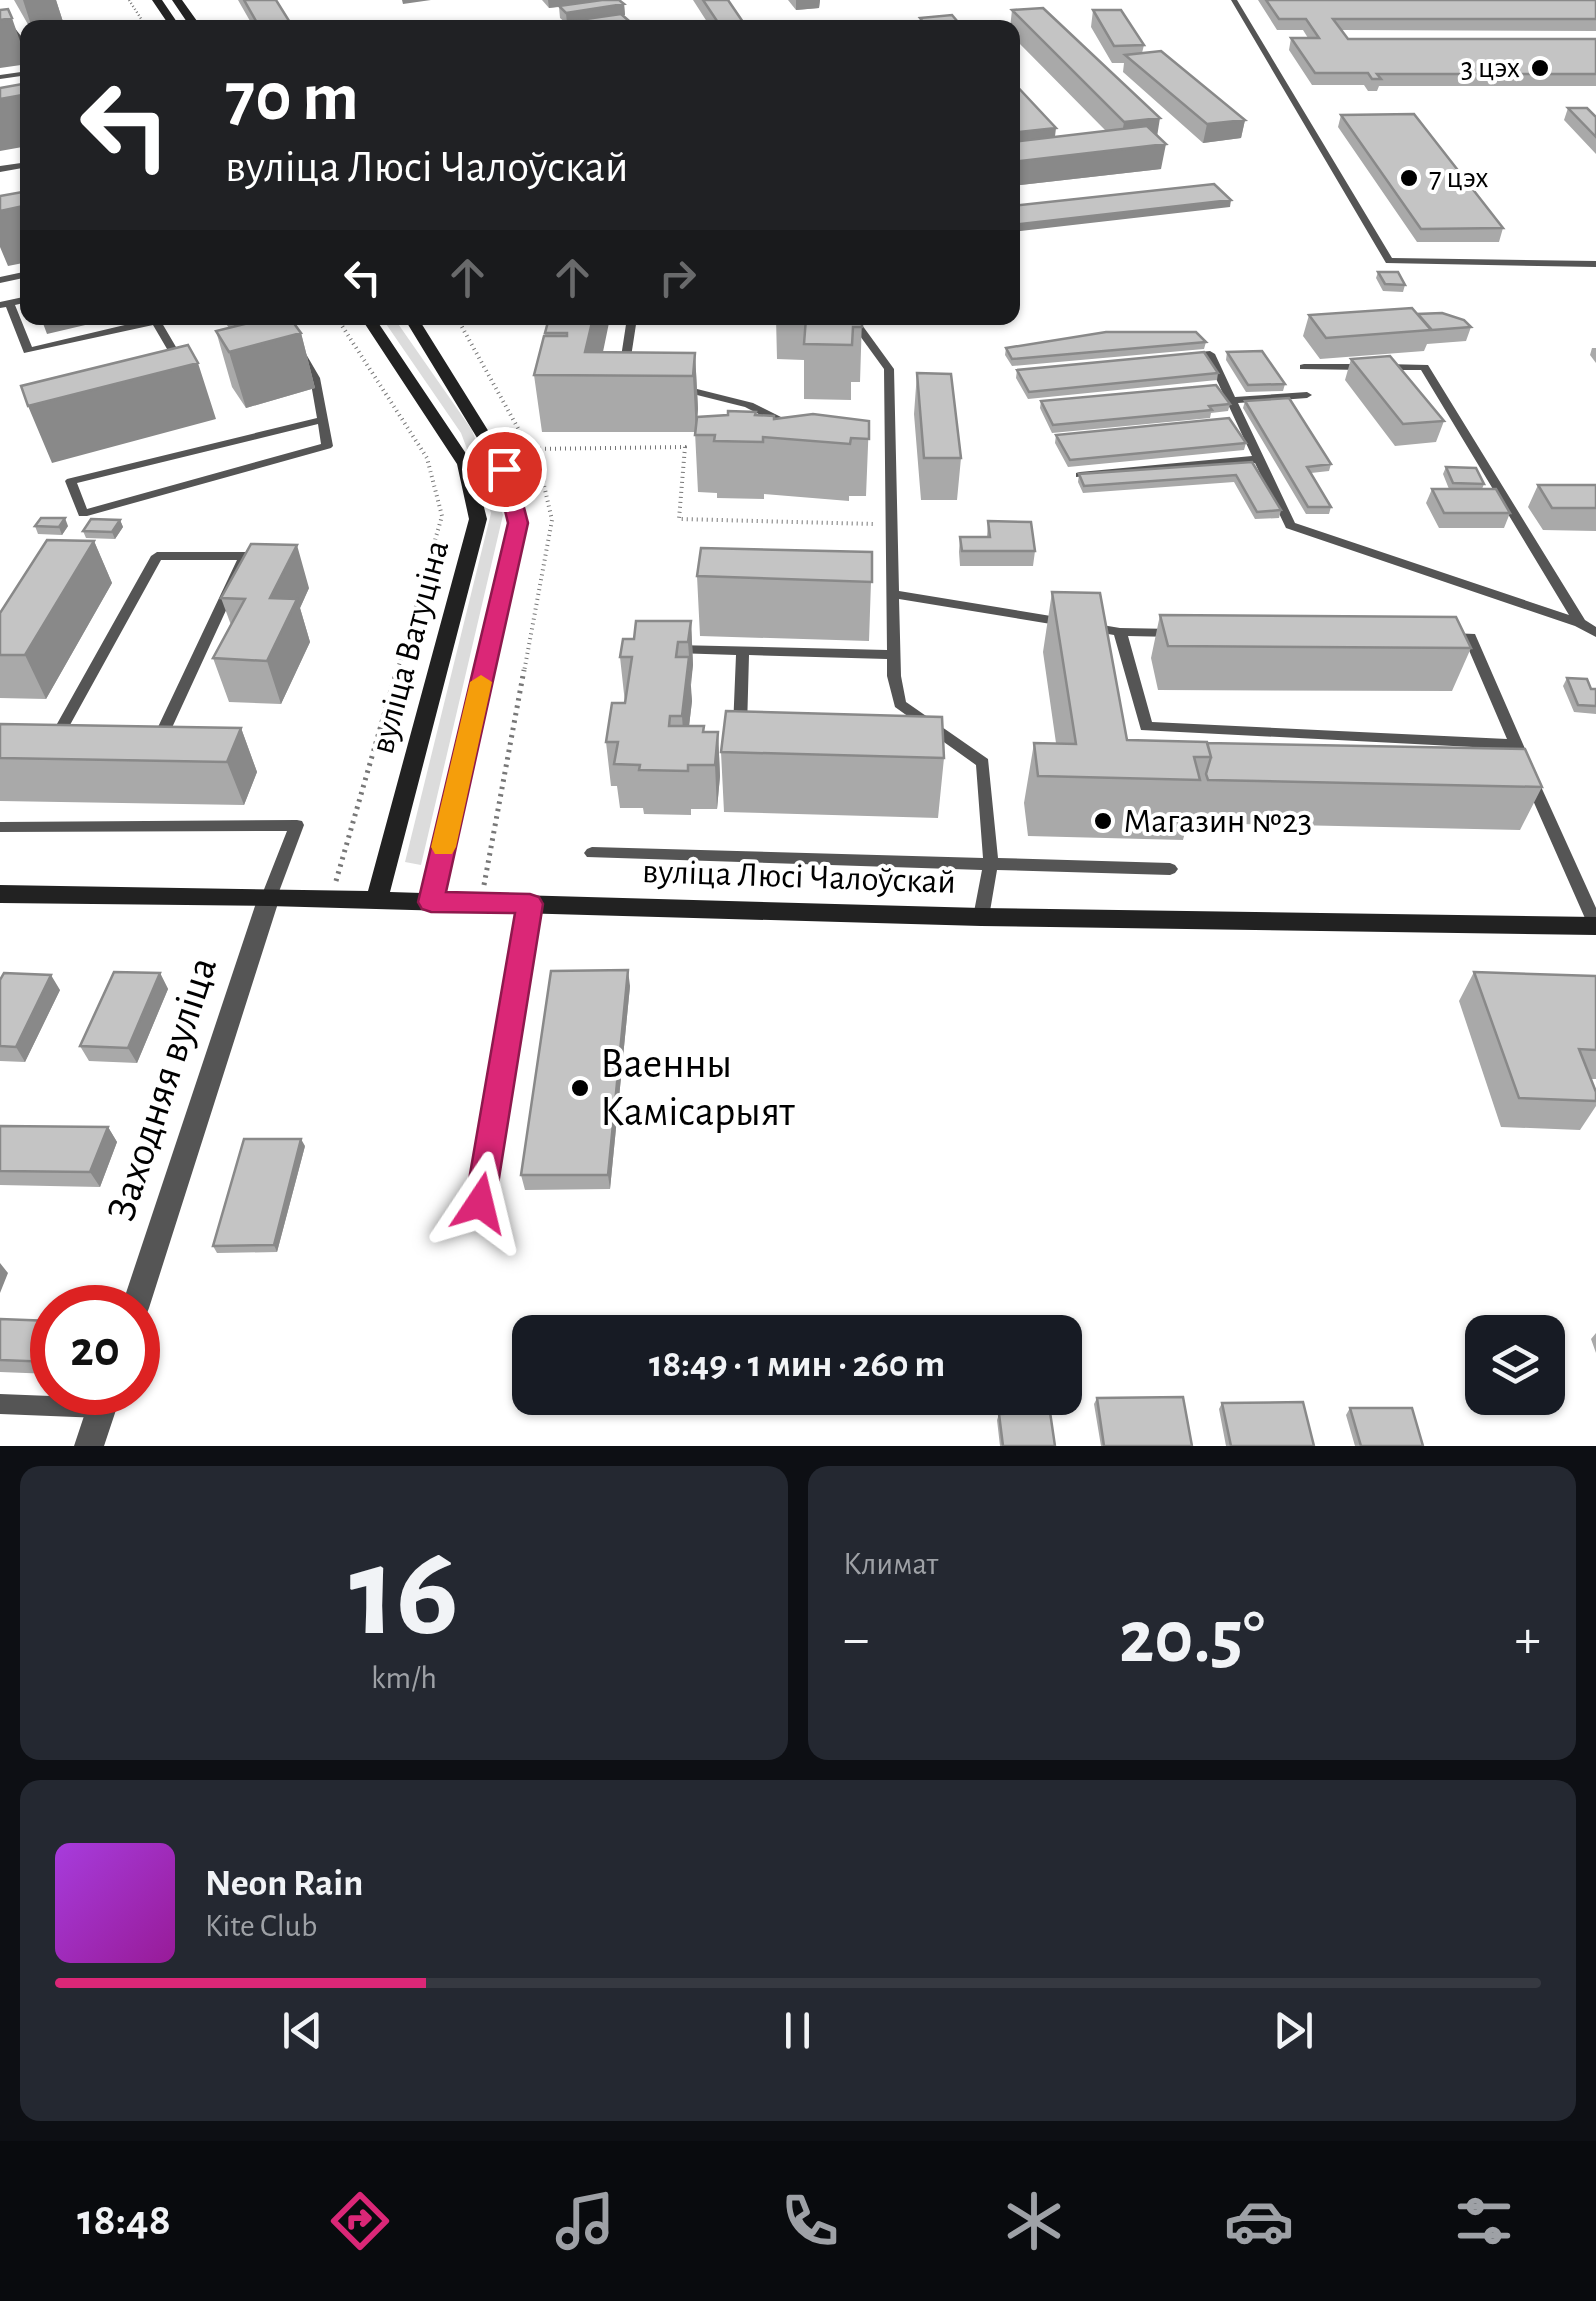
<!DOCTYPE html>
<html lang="ru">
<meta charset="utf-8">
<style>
:root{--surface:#171b24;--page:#242831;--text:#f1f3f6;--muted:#9ea1a6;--line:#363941;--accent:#db2777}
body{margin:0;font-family:"Alegreya Sans",sans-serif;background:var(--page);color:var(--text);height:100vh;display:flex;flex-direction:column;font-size:38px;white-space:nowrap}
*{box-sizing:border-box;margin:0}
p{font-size:32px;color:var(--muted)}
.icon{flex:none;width:55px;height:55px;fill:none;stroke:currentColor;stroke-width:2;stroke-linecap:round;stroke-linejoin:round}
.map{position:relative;height:1446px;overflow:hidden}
.side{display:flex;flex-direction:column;gap:20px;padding:20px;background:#0d0f14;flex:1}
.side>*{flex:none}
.hud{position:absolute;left:20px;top:20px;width:1000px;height:305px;border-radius:20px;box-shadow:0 2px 8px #0004;background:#202124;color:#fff;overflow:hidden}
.fabs{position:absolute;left:1465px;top:1315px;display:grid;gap:20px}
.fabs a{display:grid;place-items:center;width:100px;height:100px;border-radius:20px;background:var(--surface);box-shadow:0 2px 8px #0004;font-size:50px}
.speed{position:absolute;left:30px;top:1285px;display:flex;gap:20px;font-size:50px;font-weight:700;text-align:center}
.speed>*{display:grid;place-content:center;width:130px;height:130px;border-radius:50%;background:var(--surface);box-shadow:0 2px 8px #0004;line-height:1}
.speed .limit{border:15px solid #d22;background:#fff;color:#111}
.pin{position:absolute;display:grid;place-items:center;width:85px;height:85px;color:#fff;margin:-42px;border:5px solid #fff;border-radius:50%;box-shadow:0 2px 10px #0007}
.me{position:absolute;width:110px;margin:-55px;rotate:10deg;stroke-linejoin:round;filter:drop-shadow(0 0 8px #0008)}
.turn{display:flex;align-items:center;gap:35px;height:210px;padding:0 40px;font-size:45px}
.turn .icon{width:130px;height:130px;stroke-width:2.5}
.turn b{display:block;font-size:70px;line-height:85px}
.lanes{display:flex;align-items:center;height:95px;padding:0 40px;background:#0003;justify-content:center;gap:50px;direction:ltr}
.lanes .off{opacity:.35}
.big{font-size:75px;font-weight:700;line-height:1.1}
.side .tile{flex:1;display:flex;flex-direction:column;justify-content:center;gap:15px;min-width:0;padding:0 35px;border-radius:20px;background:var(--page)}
.side .dial{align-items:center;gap:0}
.dial b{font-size:130px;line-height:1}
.song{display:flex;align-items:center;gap:30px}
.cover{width:120px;height:120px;border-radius:15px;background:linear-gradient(135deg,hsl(280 70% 55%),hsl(300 70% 35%))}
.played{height:10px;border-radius:5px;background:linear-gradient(90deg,var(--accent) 25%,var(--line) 25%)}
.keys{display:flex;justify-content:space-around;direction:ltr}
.heat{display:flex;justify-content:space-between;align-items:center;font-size:55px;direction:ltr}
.side .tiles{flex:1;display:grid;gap:20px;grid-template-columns:1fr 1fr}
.tile:last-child{grid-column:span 2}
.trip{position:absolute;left:512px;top:1315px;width:570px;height:100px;border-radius:20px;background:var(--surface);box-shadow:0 2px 8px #0004;font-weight:700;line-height:100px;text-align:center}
.tab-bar{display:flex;height:160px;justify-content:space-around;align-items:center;background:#090b0e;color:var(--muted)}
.tab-bar .icon{width:70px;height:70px}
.tab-bar .selected{color:var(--accent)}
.tab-bar b{font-size:45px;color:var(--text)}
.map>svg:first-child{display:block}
</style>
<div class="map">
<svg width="1596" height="1446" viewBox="0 0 1596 1446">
<rect width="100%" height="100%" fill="#fff"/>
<path fill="#dcdcdc" d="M382,318H394L472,430L503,515L421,865L405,862L491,513L461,433Z"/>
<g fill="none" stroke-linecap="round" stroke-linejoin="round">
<path stroke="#777" stroke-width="2.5" stroke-dasharray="1 2.5" stroke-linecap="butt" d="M129,0L147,28"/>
<path stroke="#777" stroke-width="4" stroke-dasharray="1 4" stroke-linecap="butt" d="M337,318L427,458L442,516L397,672
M457,318L540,468L552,520L524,672
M530,449L685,447L679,519L874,524"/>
<path stroke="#777" stroke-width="5" stroke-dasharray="2.5 5" stroke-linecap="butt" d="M336,881L397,670
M484,885L524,670"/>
<path fill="#555" fill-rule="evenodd" d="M1231,0H1237L1392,258L1596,261V267L1386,263Z
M0,9L28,45V53L0,16Z
M28,71V75L0,79V75Z
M28,162V167L0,172V166Z
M28,271V277L0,283V277Z
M28,296V302L15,305L32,347L150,319L149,318H159L186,364L181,367L177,366L153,325L24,353L6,307L0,308V302Z
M627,318H637L629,370L624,373L619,370Z
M847,318H857L894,369L899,591L1063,618L1069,622L1063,626L899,599L901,676L906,702L988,759L998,858L1170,863L1175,865L1178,869L1175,873L1170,875L997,870L989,917L987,921L981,923L975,921L973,917L982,870L587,857L584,853L587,849L592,847L983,858L976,765L895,707L887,676V659L749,655L747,728L740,733L733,728L736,655L675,653L668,649L675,645L887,650L884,369Z
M1210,351L1215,354L1235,397L1307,392L1312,395L1307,398L1238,403L1295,523L1569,615L1421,370H1384L1379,367L1384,364L1428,365L1585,620L1596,627V637L1575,626L1286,528L1255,463L1076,477V473L1080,472L1252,456L1206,357L1189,359L1184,356L1189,353Z
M302,353L306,354L320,378L333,446L331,448L87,516H79L65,481L67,479L317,418L310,378L297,356ZM318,424L321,444L87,509L77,483Z
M1304,364H1363L1368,367L1363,370L1300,369V365Z
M681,385L753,403L783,418L797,421L798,423L793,426L776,423L745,407L677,390V386Z
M157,552H245L251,556L170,732C165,739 149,739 144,732L146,729L158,727L237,560H161L65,734H55L53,731L151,556Z
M1090,623L1120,628L1174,629L1180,633L1174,637L1128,636L1152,722L1507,739L1465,641H1450L1444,637L1450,633L1475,634L1526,751L1519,756L1514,755L1511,749L1141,730L1114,635L1085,630L1084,627L1085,624Z
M1531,775L1536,776L1538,780L1596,908V931L1590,929L1588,925L1524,780L1526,776Z
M297,820L302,821L304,825L277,897L274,901L269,903L264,901L261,897L287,831L0,832V822Z
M530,898L535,900L538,904L489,1203L486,1209L480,1212L474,1209L471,1203L522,904L525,900Z
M0,1394L101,1398L108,1401L111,1408L108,1415L101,1418L0,1414Z"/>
<path fill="#555" fill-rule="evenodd" d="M269,888L277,891L280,897L149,1308L145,1318L138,1321V1308H121L258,897L261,891Z
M92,1392H122L104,1446H74Z"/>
<path fill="#222" fill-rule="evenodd" d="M152,0H162L181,28H171Z
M172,0H182L202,28H191Z
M361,318H375L473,464L487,519L390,892L422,893L509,523L496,469L404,318H418L512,469L527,523L444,893L981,908L1596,917V935L981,926L269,906L0,903V885L368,891L469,519L457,464Z"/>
</g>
<path fill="#a9a9a9" d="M14,0H56L65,28H30Z
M238,0H276L292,28H254Z
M542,0H619L624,4L625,15L623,16L630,28H572V24H567L560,18L559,7L549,8Z
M693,0H728L745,25V28H711Z
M788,0H820L819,8L796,10Z
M1258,0H1596V31L1342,30L1348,39H1596V86H1379L1377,91H1368L1364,85H1312L1289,50L1291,38H1308L1303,30H1277Z
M1012,10L1157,136L1161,169L1012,186V81L1055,137L1106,131L1012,36V28H1010Z
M1093,10L1144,45L1142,53L1245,120L1241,138L1203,143L1123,72L1124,63H1112L1091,27Z
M920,18L963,28H920Z
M1568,108L1596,117V154L1564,120Z
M1341,115L1503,228L1499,242H1417L1338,127Z
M1378,272L1405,285L1403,292L1383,291L1376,278Z
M1418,314L1471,327L1466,341L1427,344L1424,351L1320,359L1303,336L1309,315Z
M222,318H290L301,333L315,388L246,408L232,387L216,331L229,328Z
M549,318L603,353H695L698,409L697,422L756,415L774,419L869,421L866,496H849V501L764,494V499L717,498V493L698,492L695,432H542L534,375Z
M776,318H862L860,382H851V400L804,399V360L777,359Z
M1206,342L1204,349L1012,366L1005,355L1006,348Z
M1592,348H1596V363L1590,355Z
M1227,352L1285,384L1283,391L1246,392L1226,360Z
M1351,359L1444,421L1436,442L1395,446L1345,380Z
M1017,370L1218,373L1217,380L1028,399L1016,378Z
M917,373L961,458L957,500H921L914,414Z
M1041,401L1230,404L1228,411L1211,413L1210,418L1052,433L1040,408Z
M1245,401L1331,464L1329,471L1311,473L1331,507L1329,514H1306L1243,408Z
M1056,435L1246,443L1244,450L1068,467L1055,443Z
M1252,462L1281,510L1279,518L1255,519L1234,482L1083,493L1078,482L1079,474Z
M1446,467L1484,484L1482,489L1510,513L1504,528H1439L1426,503L1432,489H1449L1443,474Z
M1538,485H1596V531L1543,530L1528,507Z
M120,520L123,527L115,539L86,538L83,531Z
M988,521L1035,551L1033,566H960L959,552L960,537H987Z
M35,526H68L62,535L38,534Z
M94,541L112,583L46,699L0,698V613Z
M872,552L869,641L700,636L697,576Z
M309,588L300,608L310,642L281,704L229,702L213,658L231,625L221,598Z
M1052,592L1127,740L1207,743L1542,787L1520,830L1196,823L1194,817H1189L1183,840L1028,836L1024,803L1034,743H1056L1043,652Z
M1160,615L1471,648L1452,691L1158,690L1151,658Z
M691,621L693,665L690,685L692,701L689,726H704V732H718L720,776L717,809H691V815L644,814L643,808H620L617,786H611L606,742L625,703L620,657L634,639Z
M1567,678L1591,689H1596V714L1574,712L1563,686Z
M0,724L241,728L257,772L244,805L0,801Z
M721,752L944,758L938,818L724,812Z
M1474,972L1596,976V1079H1591L1596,1092V1106L1580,1130L1501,1127L1459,1001Z
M160,973L168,989L137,1063L89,1061L80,1046Z
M0,980L60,990L25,1062L0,1061Z
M630,986L610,1189L525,1190L521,1175Z
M0,1126L108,1127L117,1142L100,1187L0,1185Z
M305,1146L277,1252L217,1253L213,1246Z
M0,1319L52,1321V1374L0,1372Z
M1596,1333V1353L1591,1339Z
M1097,1398L1192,1446H1101L1094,1404Z
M1222,1403L1314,1446H1226L1219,1409Z
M1350,1408L1423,1446H1355L1346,1415Z
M999,1414L1055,1446H1000L997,1420Z"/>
<path fill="#898989" d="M23,0H56L65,28H32Z
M402,0H431L403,4Z
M548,0H606L549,8Z
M796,0H820L819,8L796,10Z
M624,4L625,15L574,23L572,21V24H567L566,13Z
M12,18L28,64L0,68V20Z
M629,21L630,28H588Z
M291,24L292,28H265Z
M28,94V146L0,151V99Z
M1160,118L1156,143L1120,146L1124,122Z
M1245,120L1241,138L1203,143L1207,124Z
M1056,128L1053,153L1017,157L1019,132Z
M1166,144L1161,169L1012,186V162Z
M1231,200L1230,207L1012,232V225Z
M28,205V262L8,266L0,247V211Z
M41,318H115L47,334Z
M232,318H239L247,345L241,347Z
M593,318H610L598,376L585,352Z
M301,333L315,388L246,408L229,352Z
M695,353L698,409L696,432L693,376Z
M198,363L216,419L52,463L28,406Z
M65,518L68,526L62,535L59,527Z
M120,520L123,527L115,539L112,532Z
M94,541L112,583L46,699L25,655Z
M297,545L309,588L300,608L310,642L281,704L267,661L270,598Z
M691,621L693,665L691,685L688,642Z
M689,657L692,701L685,760L682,716Z
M241,728L257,772L244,805L227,762Z
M718,732L720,776L717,809L715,765Z
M628,970L630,986L610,1189L608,1175Z
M160,973L168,989L137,1063L128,1048Z
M51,975L60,990L25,1062L16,1047Z
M108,1127L117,1142L100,1187L90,1172Z
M301,1139L305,1146L277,1252L274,1245Z
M0,1263L8,1273L0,1293Z"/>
<path fill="#c4c4c4" stroke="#898989" stroke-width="2.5" d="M244,0H276L291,24L260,28Z
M602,0H619L624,4L566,13L559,6Z
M703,0H728L745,25L721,27Z
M1266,0H1596V19H1333L1348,39H1596V74H1377L1381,79H1372L1368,73H1315L1291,38H1319L1306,19H1279Z
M1043,8L1160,118L1124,122L1012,10Z
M8,9L12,18L0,20V10Z
M1093,10H1121L1144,45L1114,46Z
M621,14L629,21L578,28L572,21Z
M952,15L963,28H928L920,18Z
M669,23L674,28H640Z
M854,25L856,28H824Z
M1161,51L1245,120L1207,124L1125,55Z
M1012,81L1056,128L1019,132L1012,124Z
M28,83V94L0,99V88Z
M1568,108H1587L1596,117V137Z
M1414,114L1503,228L1421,229L1341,115Z
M1147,126L1166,144L1012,162V142Z
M1214,184L1231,200L1012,225V206Z
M28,191V205L0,211V196Z
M1378,272H1398L1405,285L1385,284Z
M1412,308L1431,330L1326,338L1309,315Z
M1442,313L1464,320L1471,327L1432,330L1418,314Z
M246,318H290L301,333L229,352L216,331L249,323Z
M549,318H593L585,352L695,353L693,376L534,375L544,336H567V333H545Z
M806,318H862V327H853L852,345L804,344Z
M1106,332H1196L1206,342L1012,359L1006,348Z
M188,345L198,363L28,406L21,386Z
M1262,351L1285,384L1248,385L1227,352Z
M1204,352L1218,373L1029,392L1017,370Z
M1390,356L1444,421L1403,424L1351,359Z
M917,373L951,374L961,458H924Z
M1216,385L1230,404L1209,406L1212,410L1053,425L1041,401Z
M1289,398L1331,464L1307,467L1331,507H1308L1245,401Z
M728,411L756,412L755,415L774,416V419L813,414L869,421V439L851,438L850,444L763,437V442L714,441L715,435H695L697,417L728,415Z
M1229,418L1246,443L1070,460L1056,435Z
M1252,462L1281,510L1257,512L1236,475L1084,486L1079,474Z
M1446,467L1476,468L1484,484L1453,483Z
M1538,485H1596V508H1552Z
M1432,489H1496L1510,513H1444Z
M41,518H65L59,527L35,526Z
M91,519L120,520L112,532L83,531Z
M988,521L1031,522L1035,551H962L960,537H990Z
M47,540L94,541L25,655H0V613Z
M251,544L297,545L270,598L297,599L267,661L213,658L245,599L221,598Z
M701,548L872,552V582L697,576Z
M1052,592L1100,593L1127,740L1207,742L1211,757H1194L1200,780L1038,776L1034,743L1076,744Z
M1160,615L1456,617L1471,648L1168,646Z
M636,621H691L688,642H678L676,657H689L682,716H670L669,726H704L703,732H718L715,765H688V771L639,770L640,765L614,764L618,742H606L612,703H625L632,657H620L623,639H634Z
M1567,678L1587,679L1591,689H1596V706L1578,705Z
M726,711L942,717L944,758L721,752Z
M0,724L241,728L227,762L0,758Z
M1207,743L1525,749L1542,787L1208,780L1206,774L1211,757Z
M628,970L608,1175H521L551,971Z
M114,972L160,973L128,1048L80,1046Z
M1474,972L1596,976V1050L1579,1049L1596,1092V1101L1519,1098Z
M4,973L51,975L16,1047L0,1046V980Z
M0,1126L108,1127L90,1172L0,1171Z
M244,1139H301L274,1245L213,1246Z
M0,1319L52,1321V1362L0,1360Z
M1183,1397L1192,1446H1104L1097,1398Z
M1303,1402L1314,1446H1231L1222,1403Z
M1350,1408H1412L1423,1446H1361Z
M1050,1412L1055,1446H1003L999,1414Z"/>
<path fill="#db2777" stroke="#8e194d" stroke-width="2.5" d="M504,463L514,469L528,523L446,892L530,894L539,897L543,904L495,1203L491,1213L480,1217L469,1213L465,1203L515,913L431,912L422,909L418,902L508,523L495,469Z"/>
<path fill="#f59e0b" d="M481,675L492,682L456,847L452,854H435L431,847L470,682Z"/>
<g fill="#000" stroke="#fff" stroke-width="4">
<circle cx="1540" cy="68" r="10"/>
<circle cx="1409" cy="178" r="10"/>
<circle cx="1103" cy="821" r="10"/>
<circle cx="580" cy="1088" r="10"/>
</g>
<g text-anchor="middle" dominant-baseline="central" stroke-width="8" stroke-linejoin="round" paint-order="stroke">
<g font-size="30" fill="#000" stroke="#fff" text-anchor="end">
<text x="1520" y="68">3 цэх</text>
<text x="1429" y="178" text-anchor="start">7 цэх</text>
</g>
<g font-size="35" fill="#000" stroke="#fff">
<text transform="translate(410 647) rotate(-75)">вуліца Ватуціна</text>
<text transform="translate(799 877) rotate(2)">вуліца Люсі Чалоўскай</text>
</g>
<g font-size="35" fill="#000" stroke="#fff" text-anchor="start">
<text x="1123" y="821">Магазин №23</text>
</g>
<g font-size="42" fill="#000" stroke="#fff" text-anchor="start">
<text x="600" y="1064">Ваенны<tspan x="600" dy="48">Камісарыят</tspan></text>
</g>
<g font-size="42" fill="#000" stroke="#fff">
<text transform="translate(162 1089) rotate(-72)">Заходняя вуліца</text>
</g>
</g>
</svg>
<div class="fabs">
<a><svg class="icon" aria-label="layers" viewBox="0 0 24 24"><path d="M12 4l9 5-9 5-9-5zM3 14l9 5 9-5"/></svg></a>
</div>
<div class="speed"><div class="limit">20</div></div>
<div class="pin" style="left:504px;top:469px;background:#d93025"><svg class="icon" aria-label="arrive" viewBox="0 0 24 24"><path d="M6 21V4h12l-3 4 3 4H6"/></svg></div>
<svg class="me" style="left:480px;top:1203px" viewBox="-20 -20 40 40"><path d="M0-17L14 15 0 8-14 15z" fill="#db2777" stroke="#fff" stroke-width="4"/></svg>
<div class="trip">18:49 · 1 мин · 260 m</div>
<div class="hud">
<div class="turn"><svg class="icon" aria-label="left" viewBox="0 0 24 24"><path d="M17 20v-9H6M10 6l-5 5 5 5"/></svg><div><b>70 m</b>вуліца Люсі Чалоўскай</div></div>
<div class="lanes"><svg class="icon" aria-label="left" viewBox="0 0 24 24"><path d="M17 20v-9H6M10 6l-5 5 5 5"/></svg><svg class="icon off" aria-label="ahead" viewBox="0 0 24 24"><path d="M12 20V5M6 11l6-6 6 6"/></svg><svg class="icon off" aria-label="ahead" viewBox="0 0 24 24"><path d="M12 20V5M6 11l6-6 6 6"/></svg><svg class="icon off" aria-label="right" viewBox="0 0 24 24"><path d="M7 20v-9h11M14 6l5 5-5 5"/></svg></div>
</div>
</div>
<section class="side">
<div class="tiles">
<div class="tile dial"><b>16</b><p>km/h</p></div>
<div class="tile"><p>Климат</p>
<div class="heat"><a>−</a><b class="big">20.5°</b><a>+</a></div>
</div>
<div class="tile">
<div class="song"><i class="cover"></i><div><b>Neon Rain</b><p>Kite Club</p></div></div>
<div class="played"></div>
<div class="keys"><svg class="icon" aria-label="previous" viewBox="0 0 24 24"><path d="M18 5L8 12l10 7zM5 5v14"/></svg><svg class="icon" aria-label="pause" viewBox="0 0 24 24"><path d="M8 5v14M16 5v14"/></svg><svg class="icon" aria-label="next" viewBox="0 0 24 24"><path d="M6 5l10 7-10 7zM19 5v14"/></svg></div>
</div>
</div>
</section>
<nav class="tab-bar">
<b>18:48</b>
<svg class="icon selected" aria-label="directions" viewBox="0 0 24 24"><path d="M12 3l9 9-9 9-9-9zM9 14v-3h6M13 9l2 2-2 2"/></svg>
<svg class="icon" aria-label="music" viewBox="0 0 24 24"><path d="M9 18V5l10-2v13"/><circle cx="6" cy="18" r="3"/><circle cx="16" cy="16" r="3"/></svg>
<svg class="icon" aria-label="phone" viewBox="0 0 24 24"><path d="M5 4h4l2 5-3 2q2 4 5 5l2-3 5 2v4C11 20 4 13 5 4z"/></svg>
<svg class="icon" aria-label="climate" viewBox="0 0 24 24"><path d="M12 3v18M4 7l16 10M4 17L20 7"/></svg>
<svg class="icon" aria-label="car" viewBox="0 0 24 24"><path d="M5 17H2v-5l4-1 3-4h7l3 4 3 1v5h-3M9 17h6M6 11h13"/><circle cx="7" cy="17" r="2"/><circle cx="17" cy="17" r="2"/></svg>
<svg class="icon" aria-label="filters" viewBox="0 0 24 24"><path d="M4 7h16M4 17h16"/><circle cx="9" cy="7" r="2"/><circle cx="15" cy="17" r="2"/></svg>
</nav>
